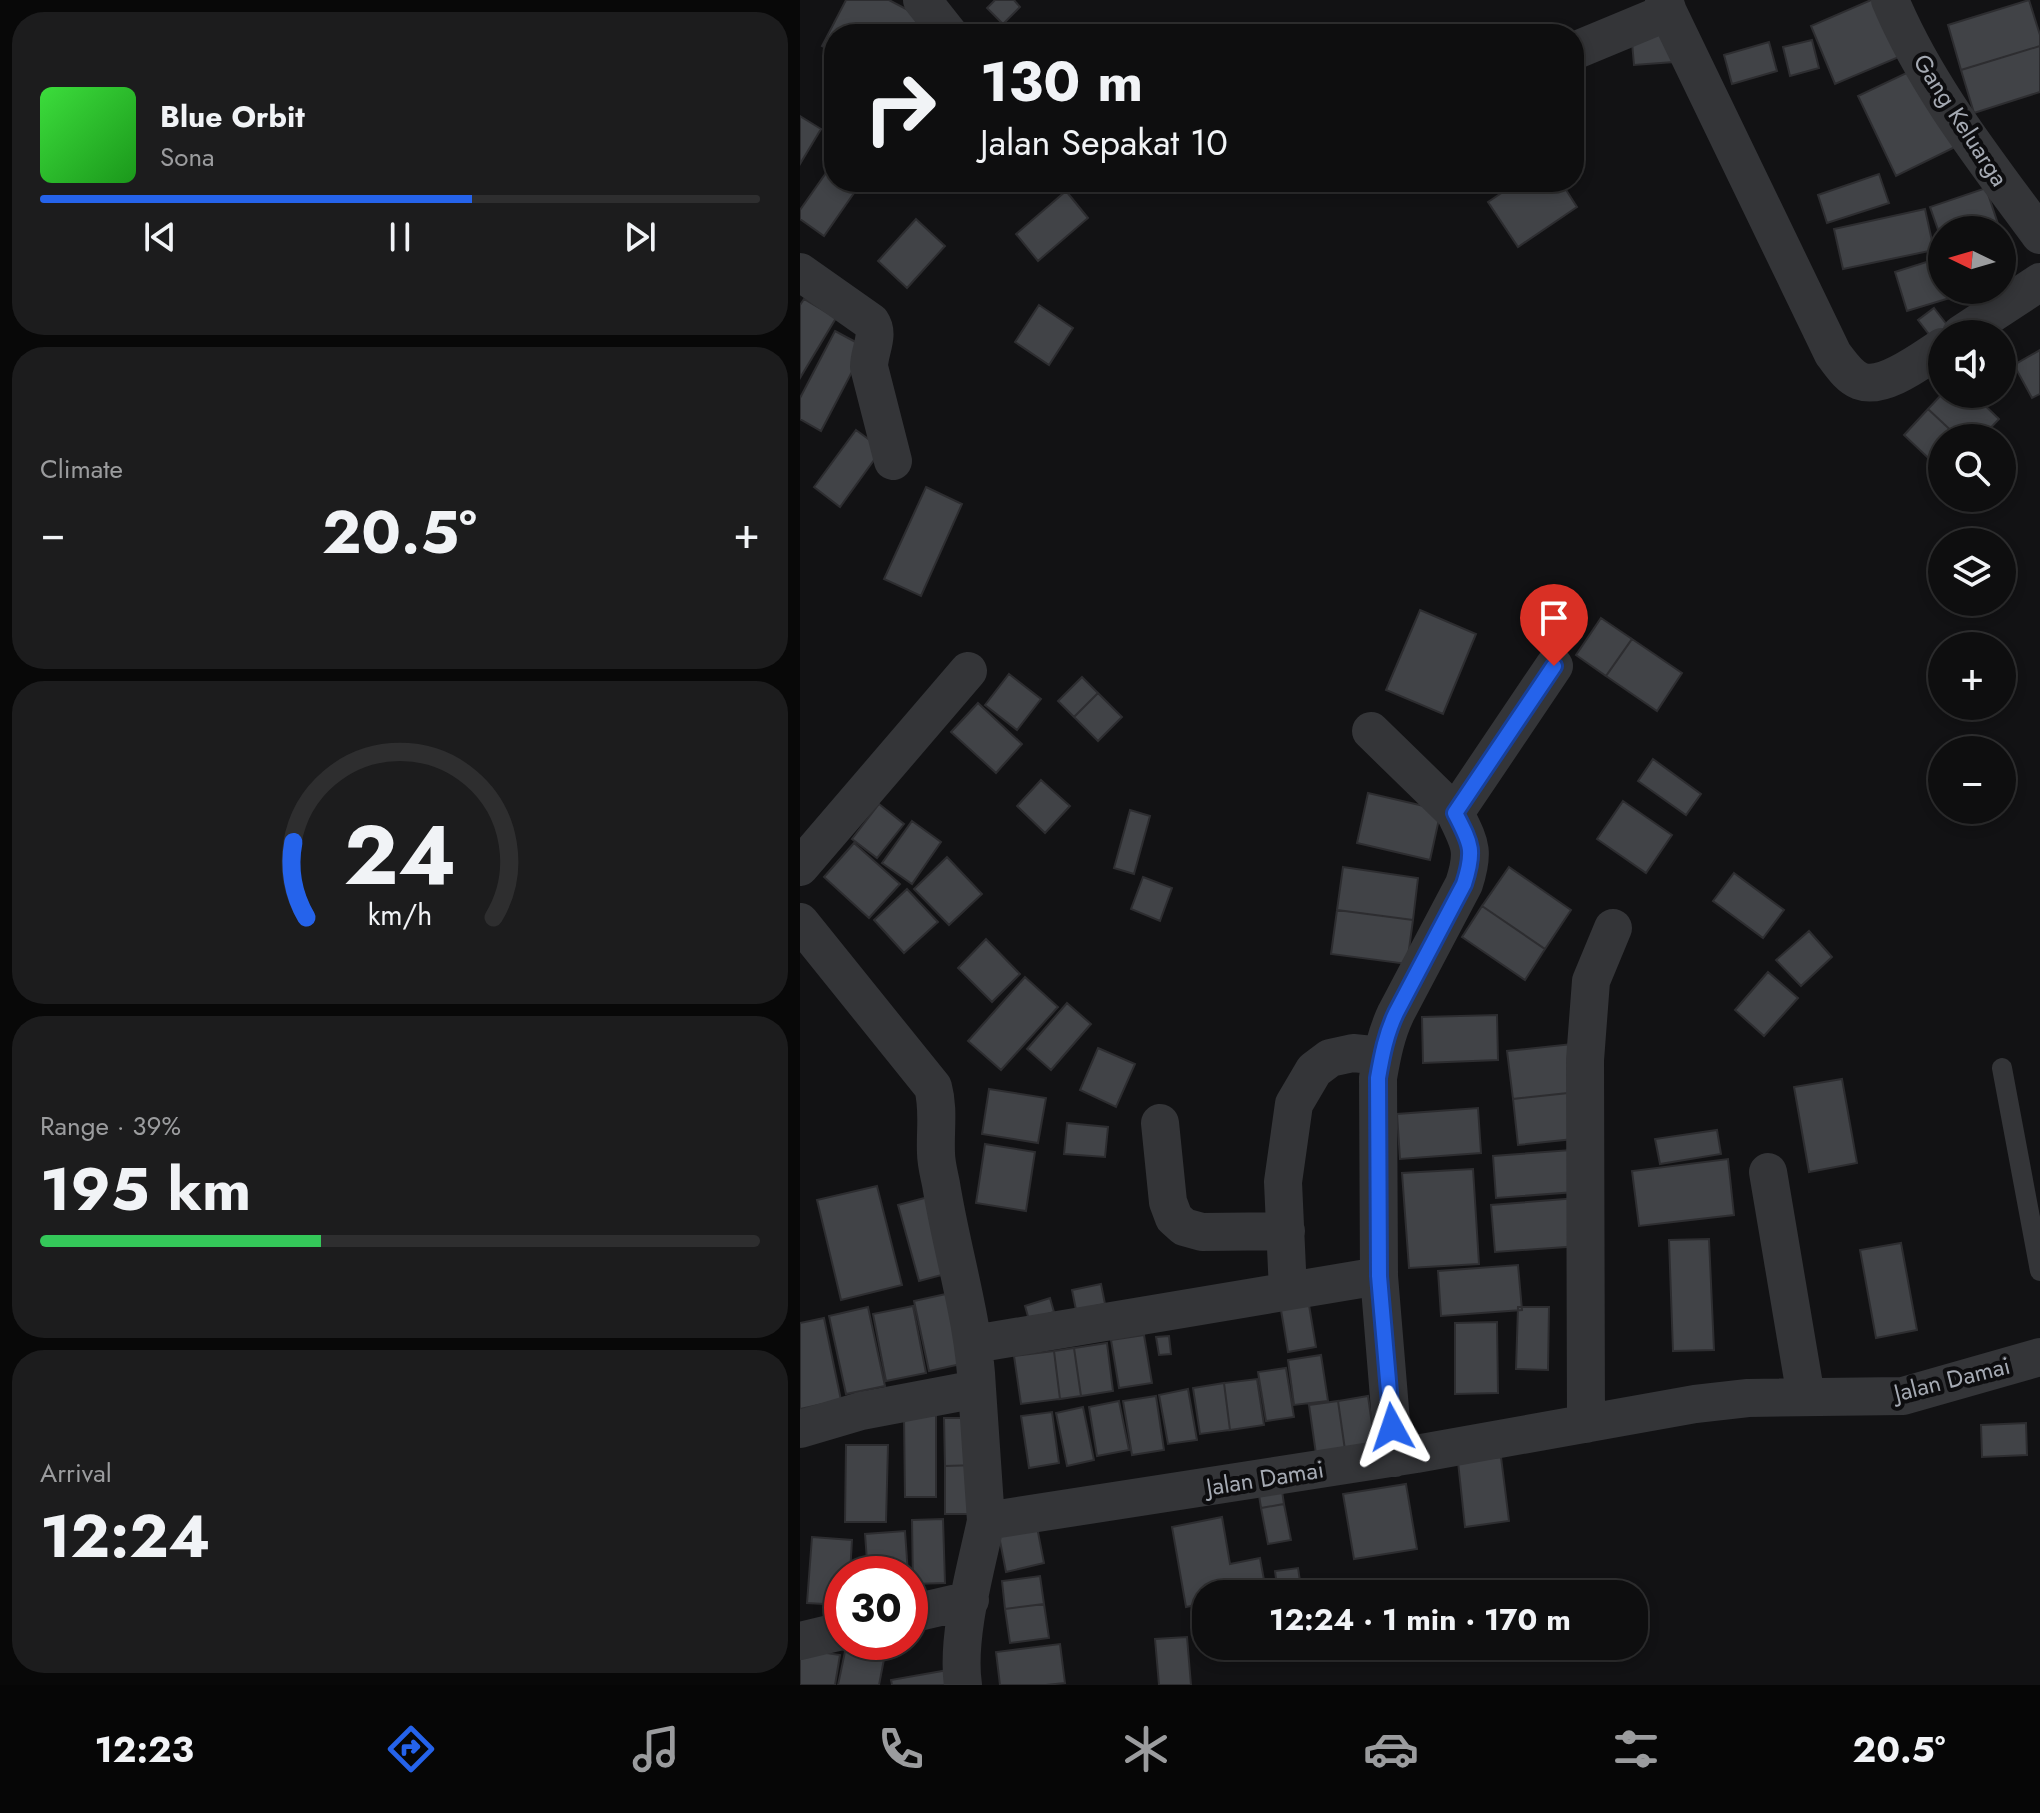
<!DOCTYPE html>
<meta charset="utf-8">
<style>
:root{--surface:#0e0e0f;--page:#1c1c1d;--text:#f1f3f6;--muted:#9b9c9e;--line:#2e2e2f;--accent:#2563eb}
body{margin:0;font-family:Jost,sans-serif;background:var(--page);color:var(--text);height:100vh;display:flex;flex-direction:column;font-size:30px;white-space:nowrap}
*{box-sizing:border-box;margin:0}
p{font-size:26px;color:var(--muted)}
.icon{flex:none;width:44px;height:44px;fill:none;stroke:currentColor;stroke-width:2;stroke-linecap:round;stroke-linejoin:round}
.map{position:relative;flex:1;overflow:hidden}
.sheet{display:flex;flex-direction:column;gap:12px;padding:12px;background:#080808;width:800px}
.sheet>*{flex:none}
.top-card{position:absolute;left:24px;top:24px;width:760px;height:168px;border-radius:32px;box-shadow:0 4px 12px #0003,0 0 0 2px var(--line);background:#0e0e0f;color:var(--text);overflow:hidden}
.needle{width:52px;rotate:275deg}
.controls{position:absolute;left:1128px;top:216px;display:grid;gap:16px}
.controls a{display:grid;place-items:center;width:88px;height:88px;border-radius:50%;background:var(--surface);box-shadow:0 4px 12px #0003,0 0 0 2px var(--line);font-size:40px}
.speed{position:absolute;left:24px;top:1556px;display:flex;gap:16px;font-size:40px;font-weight:700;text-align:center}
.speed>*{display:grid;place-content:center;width:104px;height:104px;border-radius:50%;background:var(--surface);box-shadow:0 4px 12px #0003,0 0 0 2px var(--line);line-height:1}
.speed .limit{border:12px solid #d22;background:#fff;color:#111}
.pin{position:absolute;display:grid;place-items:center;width:68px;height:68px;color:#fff;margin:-82px -34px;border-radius:50% 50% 50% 0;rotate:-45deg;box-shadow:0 0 8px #0007}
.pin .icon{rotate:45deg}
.me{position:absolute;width:88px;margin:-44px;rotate:355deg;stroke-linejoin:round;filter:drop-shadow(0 0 6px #0008)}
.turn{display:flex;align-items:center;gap:28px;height:168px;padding:0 24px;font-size:36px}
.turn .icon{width:104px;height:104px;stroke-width:2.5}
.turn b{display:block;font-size:56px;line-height:68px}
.big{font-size:60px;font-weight:700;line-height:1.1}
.sheet .widget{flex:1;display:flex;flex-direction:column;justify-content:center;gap:12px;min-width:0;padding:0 28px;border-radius:32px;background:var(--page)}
.sheet .dial{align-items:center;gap:0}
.dial svg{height:208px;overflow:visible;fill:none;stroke:var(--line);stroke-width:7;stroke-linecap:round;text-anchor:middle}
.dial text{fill:var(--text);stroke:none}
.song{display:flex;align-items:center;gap:24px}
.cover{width:96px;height:96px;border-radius:12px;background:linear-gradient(135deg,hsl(120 70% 55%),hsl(120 70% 35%))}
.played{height:8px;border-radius:4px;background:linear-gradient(90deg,var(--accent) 60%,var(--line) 60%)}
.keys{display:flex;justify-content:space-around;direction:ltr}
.heat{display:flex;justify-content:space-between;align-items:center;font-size:44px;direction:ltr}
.charge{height:12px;border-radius:6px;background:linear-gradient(90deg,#34c759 39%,var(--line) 0)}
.trip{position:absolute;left:392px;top:1580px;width:456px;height:80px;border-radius:32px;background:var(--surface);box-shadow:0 4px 12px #0003,0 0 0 2px var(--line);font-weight:700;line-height:80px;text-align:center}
.dock{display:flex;height:128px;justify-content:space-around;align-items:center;background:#060606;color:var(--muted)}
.dock .icon{width:56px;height:56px}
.dock .selected{color:var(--accent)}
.dock b{font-size:36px;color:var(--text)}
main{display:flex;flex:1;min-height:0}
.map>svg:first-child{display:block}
</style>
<main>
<section class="sheet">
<div class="widget">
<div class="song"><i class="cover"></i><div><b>Blue Orbit</b><p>Sona</p></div></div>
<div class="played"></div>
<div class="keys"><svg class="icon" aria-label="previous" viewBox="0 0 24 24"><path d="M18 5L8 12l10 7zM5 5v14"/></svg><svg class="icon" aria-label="pause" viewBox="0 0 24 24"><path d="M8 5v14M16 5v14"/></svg><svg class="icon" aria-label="next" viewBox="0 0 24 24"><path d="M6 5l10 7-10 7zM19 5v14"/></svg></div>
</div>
<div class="widget"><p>Climate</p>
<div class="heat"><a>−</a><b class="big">20.5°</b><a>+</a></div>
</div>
<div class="widget dial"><svg viewBox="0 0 100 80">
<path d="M14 69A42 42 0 1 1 86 69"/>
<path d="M14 69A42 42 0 0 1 9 40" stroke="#2563eb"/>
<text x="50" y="56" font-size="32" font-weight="700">24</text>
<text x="50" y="72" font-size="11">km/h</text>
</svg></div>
<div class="widget"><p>Range · 39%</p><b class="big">195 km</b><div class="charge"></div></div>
<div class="widget"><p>Arrival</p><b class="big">12:24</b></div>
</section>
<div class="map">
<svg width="1240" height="1685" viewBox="0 0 1240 1685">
<rect width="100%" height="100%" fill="#121214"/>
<path fill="#414347" stroke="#2d2d30" stroke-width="2" d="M46,0H89L129,21L122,34H34V52L22,46Z
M195,0H214L220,7L203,24L187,8Z
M1071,0H1084L1106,54L1035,84L1011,26Z
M1229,0L1240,35V46L1161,70L1148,25Z
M870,28L874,62L834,65L831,31Z
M1012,40L1019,68L990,76L983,47Z
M969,42L977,71L932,84L924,55Z
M1240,46V92L1174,113L1161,70Z
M1119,67L1157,146L1096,176L1058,96Z
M0,116L21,129L0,164Z
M26,173L34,179V182H39L54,193L24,236L0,219V210Z
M1079,174L1089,203L1027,223L1018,195Z
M718,182H761L777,207L718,247L688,202Z
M1186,188L1200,230H1142V241L1130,207Z
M266,191L288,218L238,261L216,234Z
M1125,209L1134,250L1043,269L1034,229Z
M116,219L145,246L107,288L78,261Z
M1142,257V290H1162L1163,294L1107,311L1095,272Z
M1202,282L1208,294L1175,310L1167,292L1172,290H1202Z
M4,299L36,318L0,378V305Z
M239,305L273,328L249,365L215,342Z
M1134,308L1151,330L1135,342L1118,320Z
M35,331L65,347L21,431L0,419V398Z
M1240,350V394L1232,398L1214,365Z
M1142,394H1173L1199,419L1181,438H1159L1128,409Z
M1128,409L1159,438H1142V471L1104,435Z
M56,430L82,449L40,507L14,487Z
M126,487L162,504L121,596L84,579Z
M620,610L676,634L643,714L586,690Z
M801,618L832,639L806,676L776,655Z
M832,639L882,673L857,711L806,676Z
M209,674L241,699L217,730L185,705Z
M282,677L298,693L274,717L258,701Z
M298,693L322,717L298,741L274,717Z
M178,703L222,744L196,773L151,732Z
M853,759L901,794L886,815L838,781Z
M241,780L270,806L245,833L217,806Z
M568,793L641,810L630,860L557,843Z
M823,801L872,835L846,873L797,839Z
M79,804L104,824L77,858L52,839Z
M330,810L350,816L334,874L314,868Z
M112,821L141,842L112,884L82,863Z
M54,843L100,884L69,918L24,877Z
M147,857L182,894L149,925L114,889Z
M543,867L618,878L613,920L537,910Z
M709,867L771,910L745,949L682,906Z
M934,873L984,910L963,938L913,901Z
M343,877L372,888L360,921L331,909Z
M107,889L138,922L104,953L74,920Z
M682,906L745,949L725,980L662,937Z
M537,910L613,920L607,964L531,954Z
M1009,931L1032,957L1001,986L976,960Z
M186,939L220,974L192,1002L158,968Z
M968,972L998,998L964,1036L935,1010Z
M225,977L258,1007L201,1070L168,1041Z
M267,1003L291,1024L251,1070L227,1049Z
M697,1015L698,1060L623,1063L622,1017Z
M772,1044L777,1092L713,1099L707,1051Z
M298,1048L335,1064L316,1107L280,1090Z
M1042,1079L1057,1163L1009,1172L994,1087Z
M189,1089L246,1098L238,1143L182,1134Z
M777,1092L783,1138L718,1145L713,1099Z
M678,1108L681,1153L600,1159L597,1114Z
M267,1123L308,1127L305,1157L264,1154Z
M917,1130L921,1154L860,1164L855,1139Z
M185,1144L235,1152L226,1211L176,1203Z
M771,1150L775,1192L696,1198L693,1156Z
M928,1159L934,1215L839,1226L832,1171Z
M673,1169L679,1264L609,1268L602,1173Z
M77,1186L102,1285L41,1300L17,1200Z
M132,1196L153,1272L119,1281L98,1205Z
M777,1198L780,1246L695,1252L691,1205Z
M909,1239L914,1350L873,1351L869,1240Z
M1101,1243L1117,1330L1076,1338L1060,1250Z
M718,1265L722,1310L641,1316L638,1271Z
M301,1284L305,1304L276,1310L272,1290Z
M155,1292L170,1362L129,1371L114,1301Z
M507,1293L516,1347L488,1352L479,1298Z
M250,1298L254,1312L229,1320L225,1306Z
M113,1306L126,1373L86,1381L73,1314Z
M68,1307L85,1386L46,1394L29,1316Z
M718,1307H749L748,1370L716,1369Z
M24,1318L41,1400L0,1409V1323Z
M697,1322L698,1393L655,1394V1323Z
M344,1335L352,1383L319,1388L311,1340Z
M369,1336L371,1354L359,1355L356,1337Z
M307,1343L313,1391L281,1396L274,1348Z
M274,1348L281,1396L260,1399L254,1351Z
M254,1351L260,1399L221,1404L214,1356Z
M521,1355L528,1401L494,1405L488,1360Z
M486,1368L494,1417L466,1421L458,1372Z
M457,1379L464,1425L430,1430L424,1383Z
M424,1383L430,1430L400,1434L393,1388Z
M388,1389L397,1440L368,1444L359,1395Z
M356,1396L364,1450L332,1455L323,1401Z
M568,1396L576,1452L546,1457L538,1401Z
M319,1401L329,1450L297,1456L289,1407Z
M538,1401L546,1457L517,1461L509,1405Z
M283,1407L294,1460L267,1466L256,1413Z
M252,1412L259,1463L229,1468L221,1416Z
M136,1415V1497H105L104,1416Z
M144,1418H178V1465L145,1466Z
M1226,1423L1227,1455L1182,1457L1181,1425Z
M46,1445H88L86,1522H45Z
M701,1457L709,1521L665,1527L658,1462Z
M178,1465L179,1514H145V1466Z
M480,1478L484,1504L461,1508L457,1482Z
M606,1484L617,1549L554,1559L543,1494Z
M484,1504L491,1540L468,1544L461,1508Z
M422,1517L430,1564L460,1558L466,1591L453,1594H406V1603L386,1607L372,1527Z
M143,1519L145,1583L113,1584L112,1520Z
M237,1527L244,1563L206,1572L199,1536Z
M105,1531L108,1574H68L65,1534Z
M12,1537L52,1540L50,1574H42V1605L7,1603Z
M498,1568L502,1594H478L475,1571Z
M240,1576L244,1604L205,1609L202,1581Z
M244,1604L249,1638L210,1643L205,1609Z
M387,1637L391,1685H359L355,1639Z
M47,1642L86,1649L79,1685H38Z
M260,1644L265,1683L246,1685H200L196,1652Z
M0,1649L40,1655L35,1685H0Z
M148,1670L150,1685H92L91,1680Z"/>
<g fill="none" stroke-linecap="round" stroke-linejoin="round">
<path stroke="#343538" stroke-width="20" d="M1202,1068L1240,1271"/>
<path stroke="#343538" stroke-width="38" d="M122,0L149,34
M864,0L868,12L1033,354C1041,364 1048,376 1060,381C1084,390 1123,359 1142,347
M1090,0C1126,86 1185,160 1240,235
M774,51L868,12
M0,272L71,322C80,335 69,351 69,367L93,461
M1161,334L1240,282
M571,731L655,813
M0,867L168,671
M0,922L133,1087C139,1109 135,1130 136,1153C136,1163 139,1174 141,1184C152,1253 174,1319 177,1389
M360,1123L368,1202L374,1218L384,1227L402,1232L486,1231
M968,1172L1006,1397
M488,1291L483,1182L494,1104L514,1070L530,1058L553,1053L582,1056
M174,1344L579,1276
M786,1424L785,1060L791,981L813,928
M0,1429L61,1411L177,1389L186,1521L616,1454L895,1404L948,1398L1103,1396L1240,1357
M594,1458L579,1276L578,1078C582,1055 586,1034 596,1013L664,884C675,850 670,844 655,813L754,666
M110,1614L170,1600
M0,1641L42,1631
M163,1685C156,1637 176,1568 186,1521"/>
</g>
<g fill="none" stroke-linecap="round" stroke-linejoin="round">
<defs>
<path id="route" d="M592,1427L579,1276L578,1078C582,1055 586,1034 596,1013L664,884C675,850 671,844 655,813L754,666"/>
</defs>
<use href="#route" stroke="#184099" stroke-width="20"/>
<use href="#route" stroke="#2563eb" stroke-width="14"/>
</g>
<g text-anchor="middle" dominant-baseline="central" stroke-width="8" stroke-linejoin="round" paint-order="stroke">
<g font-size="24" fill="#a5aab3" stroke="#0d0d0f">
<text transform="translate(1161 120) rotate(57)">Gang Keluarga</text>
<text transform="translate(1152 1379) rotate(-14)">Jalan Damai</text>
<text transform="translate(465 1478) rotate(-9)">Jalan Damai</text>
</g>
</g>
</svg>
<div class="controls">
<a><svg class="needle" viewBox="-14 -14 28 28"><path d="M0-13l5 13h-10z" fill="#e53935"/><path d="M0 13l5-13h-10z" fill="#9b9c9e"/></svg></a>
<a><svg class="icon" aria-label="sound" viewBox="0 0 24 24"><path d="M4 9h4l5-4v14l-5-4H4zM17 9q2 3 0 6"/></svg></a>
<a><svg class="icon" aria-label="search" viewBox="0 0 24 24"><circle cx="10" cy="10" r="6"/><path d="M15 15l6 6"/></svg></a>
<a><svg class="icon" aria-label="layers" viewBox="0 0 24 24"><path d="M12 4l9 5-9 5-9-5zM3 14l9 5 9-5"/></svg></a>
<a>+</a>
<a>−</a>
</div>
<div class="speed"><div class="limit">30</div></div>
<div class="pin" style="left:754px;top:666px;background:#d93025"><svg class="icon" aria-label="arrive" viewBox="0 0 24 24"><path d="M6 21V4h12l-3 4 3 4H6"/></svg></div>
<svg class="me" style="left:592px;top:1427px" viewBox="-20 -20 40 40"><path d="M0-17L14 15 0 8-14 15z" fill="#2563eb" stroke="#fff" stroke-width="4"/></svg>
<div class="trip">12:24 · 1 min · 170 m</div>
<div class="top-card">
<div class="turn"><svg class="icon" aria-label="right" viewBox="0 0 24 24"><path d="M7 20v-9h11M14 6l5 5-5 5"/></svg><div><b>130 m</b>Jalan Sepakat 10</div></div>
</div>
</div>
</main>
<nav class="dock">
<b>12:23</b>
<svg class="icon selected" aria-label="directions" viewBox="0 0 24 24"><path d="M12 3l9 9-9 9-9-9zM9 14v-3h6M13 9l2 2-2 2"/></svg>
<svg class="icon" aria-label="music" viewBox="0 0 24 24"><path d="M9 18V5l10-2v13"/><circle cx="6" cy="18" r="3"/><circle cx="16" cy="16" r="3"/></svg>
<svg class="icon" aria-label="phone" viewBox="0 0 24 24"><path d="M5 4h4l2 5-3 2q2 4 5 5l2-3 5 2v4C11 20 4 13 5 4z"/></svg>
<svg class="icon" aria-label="climate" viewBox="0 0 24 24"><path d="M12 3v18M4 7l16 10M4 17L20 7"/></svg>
<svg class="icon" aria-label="car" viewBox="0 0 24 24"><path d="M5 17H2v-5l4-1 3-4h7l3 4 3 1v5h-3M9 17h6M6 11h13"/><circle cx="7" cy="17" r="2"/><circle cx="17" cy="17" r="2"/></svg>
<svg class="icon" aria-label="filters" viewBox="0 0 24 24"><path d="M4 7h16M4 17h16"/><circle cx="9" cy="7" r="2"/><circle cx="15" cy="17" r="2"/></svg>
<b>20.5°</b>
</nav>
